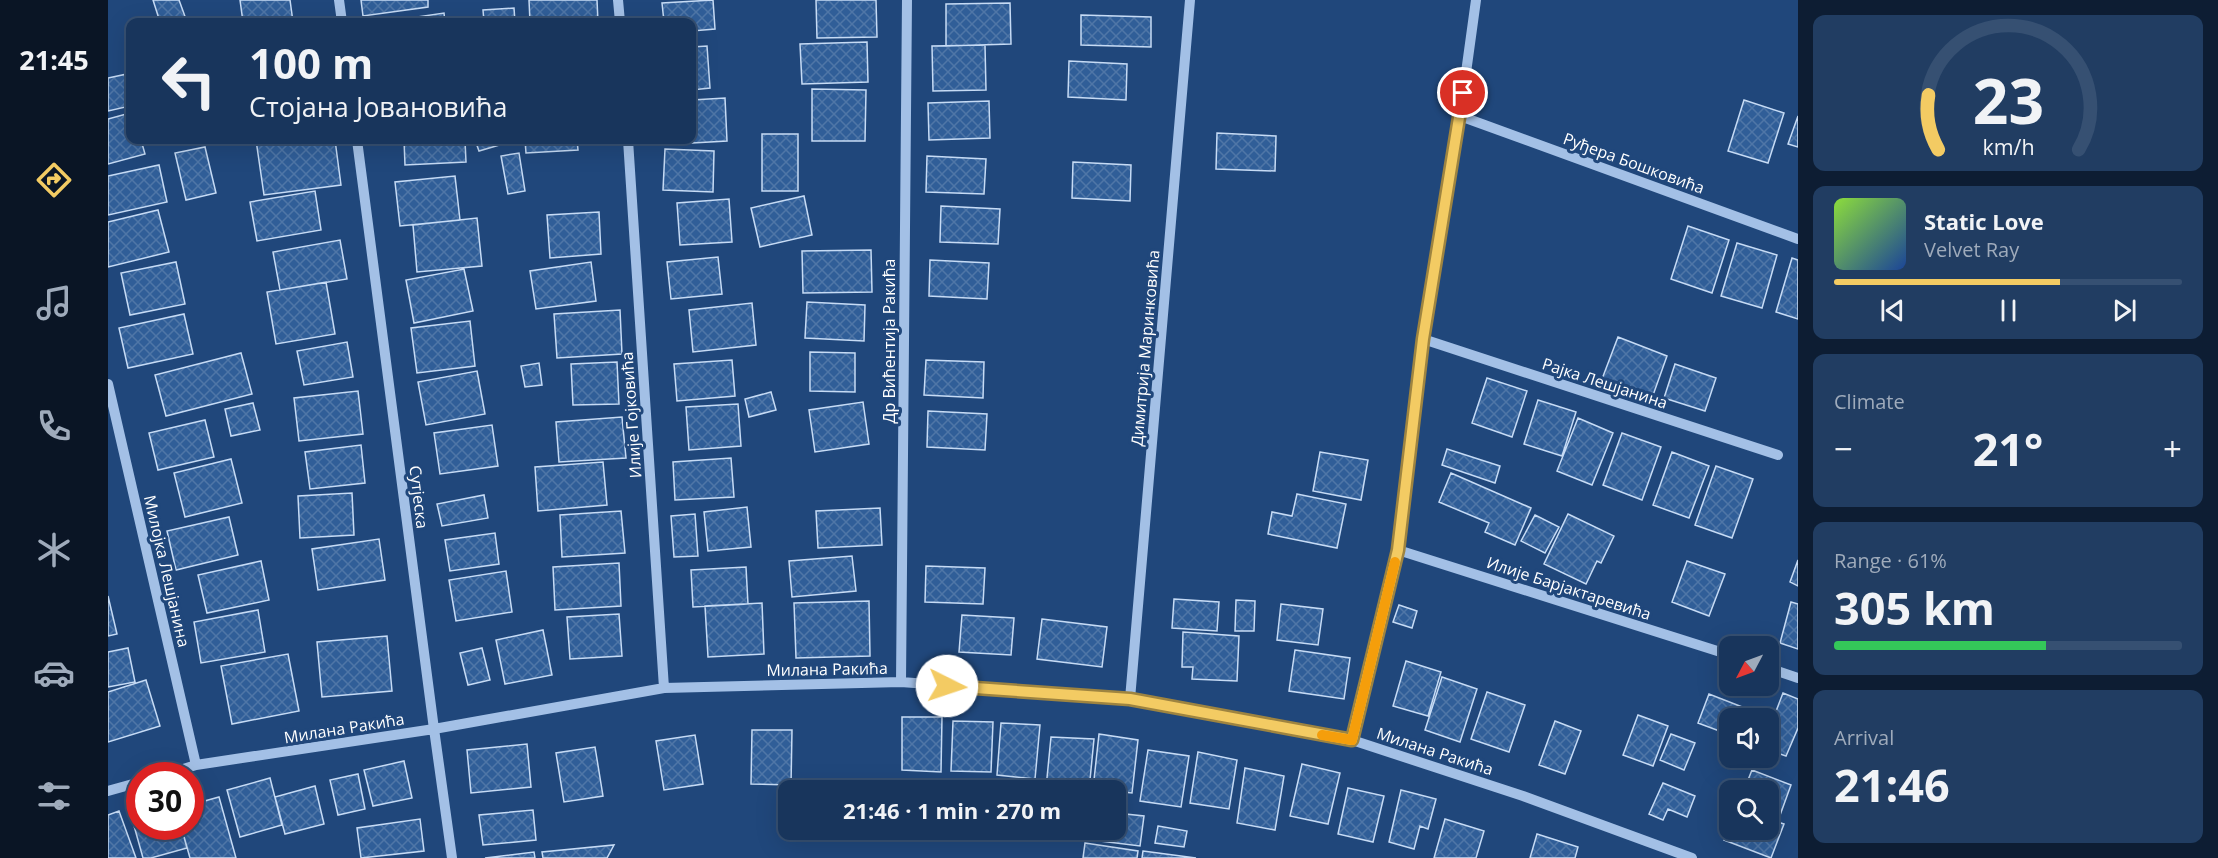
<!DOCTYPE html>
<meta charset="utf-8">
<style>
:root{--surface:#18355c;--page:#213d62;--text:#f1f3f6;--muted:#9fabbb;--line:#365072;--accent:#f3cb63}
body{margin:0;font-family:"Open Sans",sans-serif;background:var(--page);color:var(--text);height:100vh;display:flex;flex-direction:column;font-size:22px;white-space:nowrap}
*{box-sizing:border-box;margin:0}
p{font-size:20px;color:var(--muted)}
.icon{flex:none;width:33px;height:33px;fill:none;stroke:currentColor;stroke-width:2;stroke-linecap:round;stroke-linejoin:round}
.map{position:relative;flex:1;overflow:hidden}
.sheet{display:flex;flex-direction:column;gap:15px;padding:15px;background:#0d1d33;width:420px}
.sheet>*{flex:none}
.banner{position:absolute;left:18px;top:18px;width:570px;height:126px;border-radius:12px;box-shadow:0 6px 24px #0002,0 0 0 2px var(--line);background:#18355c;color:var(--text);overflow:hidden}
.needle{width:39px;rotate:229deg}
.tools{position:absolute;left:1611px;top:636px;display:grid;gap:12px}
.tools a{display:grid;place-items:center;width:60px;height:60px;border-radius:12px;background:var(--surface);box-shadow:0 6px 24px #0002,0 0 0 2px var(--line);font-size:30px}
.speed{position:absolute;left:18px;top:762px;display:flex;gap:12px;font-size:30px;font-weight:700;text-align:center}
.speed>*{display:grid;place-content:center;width:78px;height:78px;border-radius:50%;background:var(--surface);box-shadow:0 6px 24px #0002,0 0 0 2px var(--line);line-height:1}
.speed .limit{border:9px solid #d22;background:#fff;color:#111}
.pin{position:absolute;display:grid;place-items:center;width:51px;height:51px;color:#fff;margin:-26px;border:3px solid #fff;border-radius:50%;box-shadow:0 2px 6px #0007}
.me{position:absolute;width:66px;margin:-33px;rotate:94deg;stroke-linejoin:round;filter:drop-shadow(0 0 4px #0008)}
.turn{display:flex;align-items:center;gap:21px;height:126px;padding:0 24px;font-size:27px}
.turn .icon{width:78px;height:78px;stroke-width:2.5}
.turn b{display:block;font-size:42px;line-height:51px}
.big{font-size:45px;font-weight:700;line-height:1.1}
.sheet .card{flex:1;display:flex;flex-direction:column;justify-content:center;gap:9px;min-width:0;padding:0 21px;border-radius:12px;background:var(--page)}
.sheet .dial{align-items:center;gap:0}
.dial svg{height:156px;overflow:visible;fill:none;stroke:var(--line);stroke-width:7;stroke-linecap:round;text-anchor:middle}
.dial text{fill:var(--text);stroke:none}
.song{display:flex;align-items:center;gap:18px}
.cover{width:72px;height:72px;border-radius:9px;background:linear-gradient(135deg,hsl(90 70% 55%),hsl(220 70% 35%))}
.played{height:6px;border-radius:3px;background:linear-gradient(90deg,var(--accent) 65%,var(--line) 65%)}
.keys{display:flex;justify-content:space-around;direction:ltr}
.heat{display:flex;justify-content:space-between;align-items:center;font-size:33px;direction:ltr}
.charge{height:9px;border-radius:4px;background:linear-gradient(90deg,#34c759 61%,var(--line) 0)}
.trip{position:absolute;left:670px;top:780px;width:348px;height:60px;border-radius:12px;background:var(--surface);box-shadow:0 6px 24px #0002,0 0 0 2px var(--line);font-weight:700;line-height:60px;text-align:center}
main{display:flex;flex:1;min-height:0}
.menu{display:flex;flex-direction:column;width:108px;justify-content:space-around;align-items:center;background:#0a1525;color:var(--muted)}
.menu .icon{width:42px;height:42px}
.menu .current{color:var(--accent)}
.menu b{font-size:27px;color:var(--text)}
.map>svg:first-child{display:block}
</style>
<main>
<nav class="menu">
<b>21:45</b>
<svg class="icon current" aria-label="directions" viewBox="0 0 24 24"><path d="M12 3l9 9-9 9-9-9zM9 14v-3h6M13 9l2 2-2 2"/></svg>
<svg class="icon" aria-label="music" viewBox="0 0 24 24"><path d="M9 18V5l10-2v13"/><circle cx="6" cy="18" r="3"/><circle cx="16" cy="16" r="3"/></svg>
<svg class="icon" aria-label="phone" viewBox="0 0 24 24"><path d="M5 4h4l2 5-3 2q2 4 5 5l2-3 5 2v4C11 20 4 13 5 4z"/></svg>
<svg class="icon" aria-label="climate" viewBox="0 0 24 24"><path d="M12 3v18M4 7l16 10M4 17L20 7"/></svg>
<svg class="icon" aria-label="car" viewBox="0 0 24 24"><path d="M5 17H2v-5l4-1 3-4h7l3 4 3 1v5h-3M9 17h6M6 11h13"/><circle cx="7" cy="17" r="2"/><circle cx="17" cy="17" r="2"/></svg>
<svg class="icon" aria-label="filters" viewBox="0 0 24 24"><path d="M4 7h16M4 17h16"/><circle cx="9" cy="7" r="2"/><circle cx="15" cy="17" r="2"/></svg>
</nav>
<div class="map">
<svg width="1690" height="858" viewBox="0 0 1690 858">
<defs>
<pattern id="building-cross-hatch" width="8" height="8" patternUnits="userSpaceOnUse" patternTransform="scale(1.5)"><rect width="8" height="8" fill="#305e98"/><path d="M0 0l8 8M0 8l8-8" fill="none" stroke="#4f76a7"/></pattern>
</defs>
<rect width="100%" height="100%" fill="#20477b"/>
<path fill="url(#building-cross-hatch)" stroke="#c6dbf5" stroke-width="1.5" d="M45,0H71L79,22H52Z
M132,0H182L185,22H135Z
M253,0H320V7L255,16Z
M421,0H489L490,22H422Z
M605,0L607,29L584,31V22H556L554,3Z
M708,0H768L769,37L709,38Z
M902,3L903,44L838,46V4Z
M406,8L407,22H376L375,10Z
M336,13L337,22H275Z
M973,15L1043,17V47L973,45Z
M759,42L760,82L694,84L692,44Z
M877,45L878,90L825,91L824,46Z
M599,46L602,88L584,90V47Z
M961,61L1019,64L1018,100L960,97Z
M19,74L22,90V106L0,111V78Z
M704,89L758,90L757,141H704Z
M617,98L619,141L567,144V140H584V100Z
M1636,100L1676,113L1660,163L1620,151Z
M881,101L882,138L821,140L820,103Z
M22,113V140H33L37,154L0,164V119Z
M1690,116V147L1680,144Z
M1109,133L1168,136L1167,171L1108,169Z
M654,134H690V191H654Z
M148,140H227L233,185L156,195Z
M296,140H357L358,162L297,165Z
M367,140H394L395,144L371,151Z
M417,140H469L470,150L418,153Z
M97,147L108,193L78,200L67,153Z
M557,149L606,151L605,192L555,190Z
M411,153L417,191L400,194L393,156Z
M819,156L878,159L876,194L818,192Z
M965,162L1023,165L1022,201L964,198Z
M51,165L59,202L0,215V176Z
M347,176L352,220L292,226L287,182Z
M207,191L213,230L149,241L142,202Z
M696,196L704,235L652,247L643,208Z
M621,199L624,242L572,245L569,203Z
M833,206L892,209L890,244L832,242Z
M50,210L61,252L0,267V222Z
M491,212L493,254L442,258L439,215Z
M369,218L374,266L309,272L305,225Z
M1580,226L1621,240L1604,293L1563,279Z
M232,240L239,279L172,290L165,252Z
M1629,243L1669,255L1654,308L1613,296Z
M763,250L764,292L695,293L694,251Z
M610,257L614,294L563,299L559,262Z
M1684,258L1690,260V319L1668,312Z
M822,260L881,263L879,299L821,296Z
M68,262L77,304L22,315L13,273Z
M483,262L488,301L428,309L422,271Z
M356,269L365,311L306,323L298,280Z
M218,282L227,334L168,344L159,292Z
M699,302L757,305L756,341L697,338Z
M644,303L648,345L585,352L581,310Z
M512,310L514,354L449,358L446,314Z
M76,314L85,354L20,368L11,328Z
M362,321L367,366L309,373L303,328Z
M1510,337L1559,356L1544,398L1494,379Z
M239,342L245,377L196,385L189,351Z
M702,352L747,353V392L702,391Z
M133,353L144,394L58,416L47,375Z
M624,360L627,396L569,401L566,364Z
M818,360L876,362L875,398L816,395Z
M509,362L511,404L465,405L463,364Z
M431,363L434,385L417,387L413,366Z
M1567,364L1608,378L1597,411L1556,398Z
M369,371L377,414L318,425L310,382Z
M1379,378L1419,391L1404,437L1364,423Z
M250,391L255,434L191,441L186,398Z
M663,392L668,410L641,417L637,399Z
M1430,400L1468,412L1454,456L1416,444Z
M755,402L761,444L707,452L701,410Z
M145,403L152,430L123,436L117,409Z
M630,404L633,446L581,450L578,407Z
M820,411L879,414L877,450L819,447Z
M514,417L518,458L451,462L448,422Z
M1470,418L1505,433L1484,485L1449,471Z
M97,420L106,457L50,470L41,433Z
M384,425L390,466L332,474L326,433Z
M1514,433L1553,447L1534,500L1495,485Z
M253,445L257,483L202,489L197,452Z
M1339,449L1392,466L1387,483L1334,465Z
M1212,452L1260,460L1253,500L1205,491Z
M1564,452L1601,466L1581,518L1545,505Z
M623,458L626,497L567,500L565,462Z
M123,459L134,503L77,517L66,473Z
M495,462L499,505L430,511L427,467Z
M1608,466L1645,479L1624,538L1587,525Z
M1343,473L1423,508L1407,545L1377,532L1381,523L1331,502Z
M244,493L246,535L192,538L190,496Z
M1189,494L1238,504L1229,548L1160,534L1164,512L1184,516Z
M376,495L380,518L334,526L329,504Z
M639,507L643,547L600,551L596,512Z
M772,508L774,545L710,548L708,511Z
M513,511L517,553L454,557L452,515Z
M587,514L590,556L566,557L563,516Z
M1460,514L1506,536L1493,563L1489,561L1478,584L1436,564Z
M1427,515L1451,527L1437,553L1413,541Z
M121,517L130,555L68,570L59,531Z
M387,533L391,564L342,571L337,540Z
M271,539L277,580L210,590L204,549Z
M744,556L748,591L684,597L681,561Z
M1690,560V586L1682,582Z
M153,561L161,600L99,613L90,575Z
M1579,561L1617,574L1601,616L1564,602Z
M511,563L513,606L447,610L445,567Z
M818,566L877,568L875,604L817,602Z
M638,567L640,604L585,607L583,570Z
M398,571L404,612L348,621L341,580Z
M0,596L9,634L0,636Z
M1066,599L1111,602L1109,631L1064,628Z
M1128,600L1147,601L1146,631H1127Z
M761,601L762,656L688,658L686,603Z
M1683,602L1690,604V649L1672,643Z
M654,603L656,654L600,657L597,606Z
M1173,604L1215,609L1210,645L1169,640Z
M1291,605L1309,611L1304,628L1285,622Z
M150,610L157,652L93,663L86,622Z
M511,614L514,656L462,659L459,617Z
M854,615L906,618L903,655L851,652Z
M934,619L999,627L994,667L929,659Z
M435,630L444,675L397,684L388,640Z
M1075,632L1131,636L1129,681L1084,679L1085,667H1074Z
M279,636L284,691L214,697L209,642Z
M20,648L27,682L0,687V652Z
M374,648L382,680L360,685L352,653Z
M1187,650L1242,658L1236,699L1181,691Z
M180,654L191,711L124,724L113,666Z
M1298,661L1333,672L1320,716L1285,706Z
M1334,677L1369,689L1352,742L1317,730Z
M38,680L52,726L0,742V692Z
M1379,692L1417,705L1401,752L1363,739Z
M1675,693L1690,699V728L1678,756L1660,750V718H1622V735L1590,723L1601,694L1665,719Z
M1530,715L1560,726L1545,766L1515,755Z
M794,717H834L833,772L794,770Z
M845,721L885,722L883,772L843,771Z
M1447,721L1473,731L1457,774L1431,765Z
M893,723L932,725L927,779L889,775Z
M644,730H684L683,785L643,784Z
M991,734L1030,740L1024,793L985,789Z
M1563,734L1587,743L1576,770L1552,760Z
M587,735L595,784L556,790L548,741Z
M943,737L986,739L981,790L938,788Z
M419,744L423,787L363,793L359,750Z
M487,747L495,796L456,802L448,753Z
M1040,750L1081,756L1073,807L1032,801Z
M1090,752L1129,760L1121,809L1082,803Z
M296,761L304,798L265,806L256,770Z
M1194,764L1232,773L1220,824L1182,816Z
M1137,768L1176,776L1167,830L1129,823Z
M1644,770L1683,785L1671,818L1660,814V790H1636Z
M250,774L257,809L230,815L222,780Z
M162,778L174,825L132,837L119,790Z
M1555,783L1587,796L1579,817L1560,809L1555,820L1541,814Z
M207,786L216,824L177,834L167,797Z
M1240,788L1276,796L1265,842L1230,834Z
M1293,790L1328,799L1320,829L1312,826L1306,849L1281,842Z
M111,797L128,858H82L73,826H82V805Z
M425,810L428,840L375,845L371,815Z
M11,811L28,858H0V815Z
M32,813V826H73L79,848L43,858H35L23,815Z
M1008,813L1036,816L1032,846L976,839L977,830H1008Z
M312,819L316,851L253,858L249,828Z
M1337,819L1376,831L1368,858H1326Z
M1660,819L1676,824L1663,858L1616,840L1622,824V830H1660Z
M1050,826L1079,831L1076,847L1047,843Z
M1429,834L1470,847L1467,858H1422Z
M977,843L1030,851L1029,858H975Z
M506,845L499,858H435L434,852Z
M1035,851L1088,858H1034Z
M426,852L427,858H377Z"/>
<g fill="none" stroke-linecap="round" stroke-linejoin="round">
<path stroke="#a3c0e6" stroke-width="10" d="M231,0L234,22
M510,0L512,22
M1352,116L1690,239
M249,140L326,729L344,858
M520,140L556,688
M1315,339L1670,455
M0,384L88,765
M1290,550L1622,655
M1660,668L1690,678
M793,682L799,0
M1022,699L1082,0
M1244,740L1290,550L1315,339L1352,116L1368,0
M53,776L88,765L326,729L556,688L793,682L1022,699L1244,740L1415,796L1584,858
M0,791L32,782"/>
</g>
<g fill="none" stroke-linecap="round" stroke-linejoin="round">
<defs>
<path id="route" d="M839,686L1022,699L1244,740L1290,550L1315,339L1355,93"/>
</defs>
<use href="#route" stroke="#9e8440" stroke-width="15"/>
<use href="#route" stroke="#f3cb63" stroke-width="10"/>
<path stroke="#f59e0b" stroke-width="10" d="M1214,735L1244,740L1287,562"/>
</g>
<g text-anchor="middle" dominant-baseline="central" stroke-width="6" stroke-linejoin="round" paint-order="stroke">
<g font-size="16" fill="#fff" stroke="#20477b">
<text transform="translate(1526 163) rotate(20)">Руђера Бошковића</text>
<text transform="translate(781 341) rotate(-90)">Др Вићентија Ракића</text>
<text transform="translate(1037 348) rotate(-85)">Димитрија Маринковића</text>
<text transform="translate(1497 383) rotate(18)">Рајка Лешјанина</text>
<text transform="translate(523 415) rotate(-94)">Илије Гојковића</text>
<text transform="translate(311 497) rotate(83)">Сутјеска</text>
<text transform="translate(59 571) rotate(77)">Милојка Лешјанина</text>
<text transform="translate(1461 588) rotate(18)">Илије Барјактаревића</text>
<text transform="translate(719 669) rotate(-1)">Милана Ракића</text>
<text transform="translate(236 728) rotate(-9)">Милана Ракића</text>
<text transform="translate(1327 751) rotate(18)">Милана Ракића</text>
</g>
</g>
</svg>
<div class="tools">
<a><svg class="needle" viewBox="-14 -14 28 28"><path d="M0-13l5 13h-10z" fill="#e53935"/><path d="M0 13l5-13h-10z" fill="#9fabbb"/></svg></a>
<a><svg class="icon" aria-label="sound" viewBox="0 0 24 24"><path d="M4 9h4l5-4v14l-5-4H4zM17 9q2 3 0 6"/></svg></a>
<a><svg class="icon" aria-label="search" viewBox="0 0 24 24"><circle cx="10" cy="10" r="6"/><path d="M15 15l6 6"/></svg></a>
</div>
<div class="speed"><div class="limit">30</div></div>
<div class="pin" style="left:1355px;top:93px;background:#d93025"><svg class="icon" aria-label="arrive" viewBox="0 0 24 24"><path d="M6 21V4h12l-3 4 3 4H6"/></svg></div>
<svg class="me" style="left:839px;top:686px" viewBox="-20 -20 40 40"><circle r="19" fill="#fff"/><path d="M0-13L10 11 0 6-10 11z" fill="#f3cb63"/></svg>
<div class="trip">21:46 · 1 min · 270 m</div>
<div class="banner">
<div class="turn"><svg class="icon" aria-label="left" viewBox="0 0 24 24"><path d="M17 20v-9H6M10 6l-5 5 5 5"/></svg><div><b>100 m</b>Стојана Јовановића</div></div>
</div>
</div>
<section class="sheet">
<div class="card dial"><svg viewBox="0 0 100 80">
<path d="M14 69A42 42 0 1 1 86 69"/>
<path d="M14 69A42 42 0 0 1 9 41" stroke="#f3cb63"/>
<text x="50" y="56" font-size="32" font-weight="700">23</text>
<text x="50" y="72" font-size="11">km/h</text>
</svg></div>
<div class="card">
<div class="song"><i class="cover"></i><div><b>Static Love</b><p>Velvet Ray</p></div></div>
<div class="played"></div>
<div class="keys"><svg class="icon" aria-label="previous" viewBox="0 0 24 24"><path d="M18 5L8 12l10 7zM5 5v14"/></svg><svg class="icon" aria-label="pause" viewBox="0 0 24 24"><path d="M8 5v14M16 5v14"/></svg><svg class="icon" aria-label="next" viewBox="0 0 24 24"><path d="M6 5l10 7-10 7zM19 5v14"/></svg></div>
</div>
<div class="card"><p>Climate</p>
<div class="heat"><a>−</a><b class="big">21°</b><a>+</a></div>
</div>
<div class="card"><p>Range · 61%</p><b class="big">305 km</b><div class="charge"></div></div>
<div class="card"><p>Arrival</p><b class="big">21:46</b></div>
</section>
</main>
